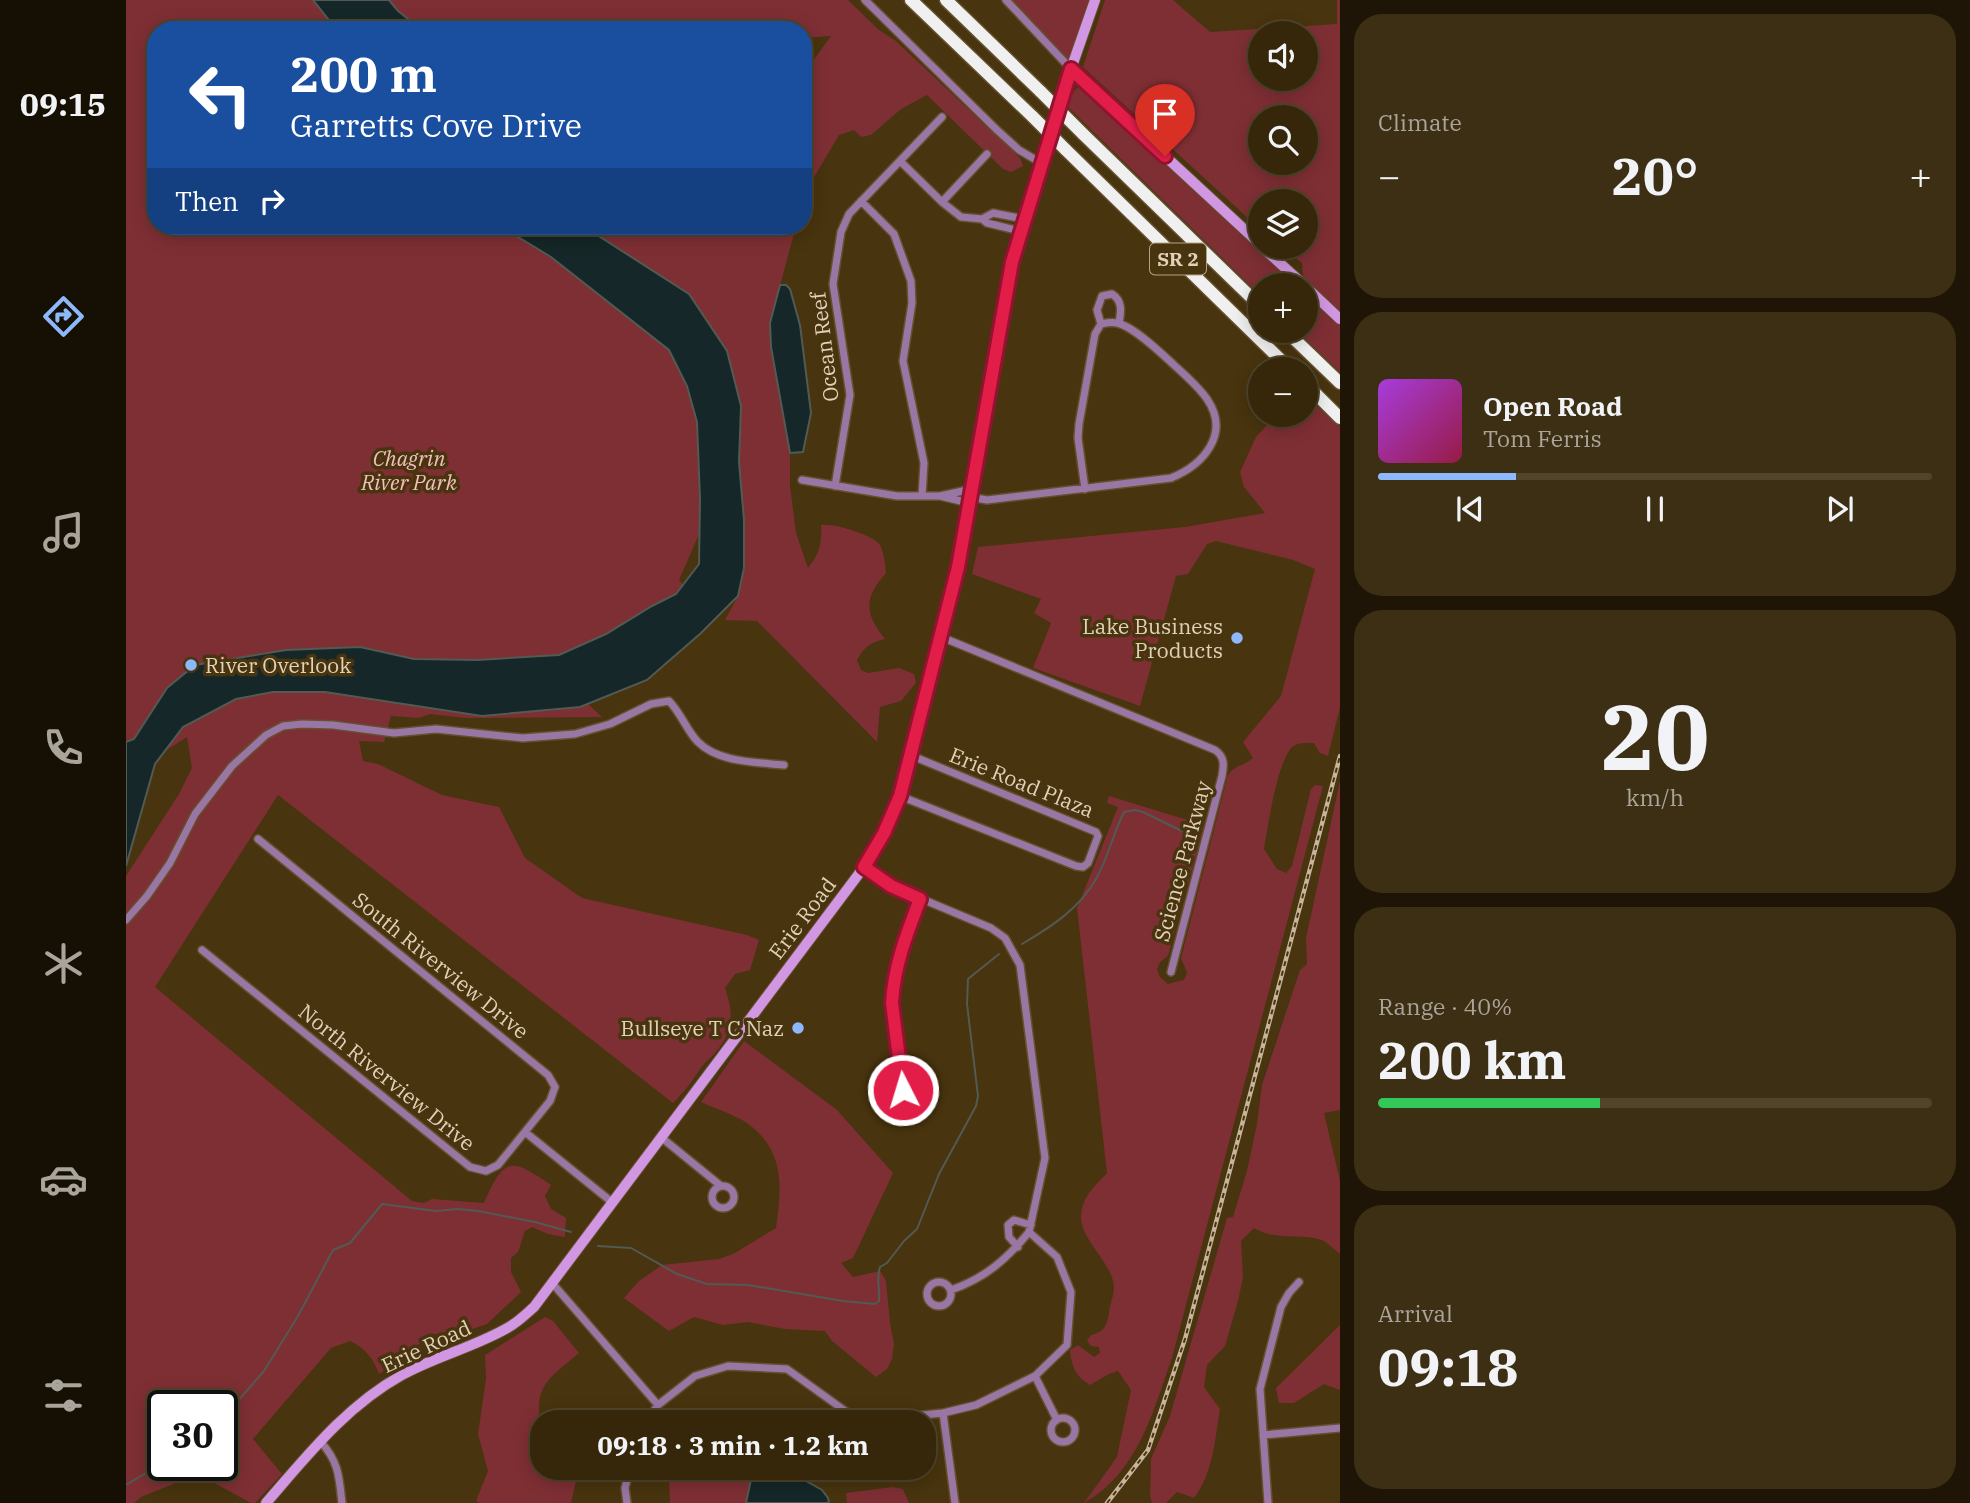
<!DOCTYPE html>
<meta charset="utf-8">
<style>
:root{--surface:#36270a;--page:#3d2f13;--text:#f1f3f6;--muted:#aaa59c;--line:#50442b;--accent:#8db9fc}
body{margin:0;font-family:"IBM Plex Serif",serif;background:var(--page);color:var(--text);height:100vh;display:flex;flex-direction:column;font-size:26px;white-space:nowrap}
*{box-sizing:border-box;margin:0}
p{font-size:23px;color:var(--muted)}
.icon{flex:none;width:38px;height:38px;fill:none;stroke:currentColor;stroke-width:2;stroke-linecap:round;stroke-linejoin:round}
.map{position:relative;flex:1;overflow:hidden}
.side{display:flex;flex-direction:column;gap:14px;padding:14px;background:#1e1506;width:630px}
.side>*{flex:none}
.guide{position:absolute;left:21px;top:21px;width:665px;height:214px;border-radius:28px;box-shadow:0 4px 18px #0003,0 0 0 2px var(--line);background:#1a4fa0;color:#fff;overflow:hidden}
.fabs{position:absolute;left:1122px;top:21px;display:grid;gap:14px}
.fabs a{display:grid;place-items:center;width:70px;height:70px;border-radius:50%;background:var(--surface);box-shadow:0 4px 18px #0003,0 0 0 2px var(--line);font-size:35px}
.speed{position:absolute;left:21px;top:1390px;display:flex;gap:14px;font-size:35px;font-weight:700;text-align:center}
.speed>*{display:grid;place-content:center;width:91px;height:91px;border-radius:50%;background:var(--surface);box-shadow:0 4px 18px #0003,0 0 0 2px var(--line);line-height:1}
.speed .limit{border:4px solid #111;border-radius:10px;background:#fff;color:#111}
.pin{position:absolute;display:grid;place-items:center;width:60px;height:60px;color:#fff;margin:-72px -30px;border-radius:50% 50% 50% 0;rotate:-45deg;box-shadow:0 0 7px #0007}
.pin .icon{rotate:45deg}
.me{position:absolute;width:77px;margin:-38px;rotate:355deg;stroke-linejoin:round;filter:drop-shadow(0 0 5px #0008)}
.turn{display:flex;align-items:center;gap:24px;height:147px;padding:0 28px;font-size:32px}
.turn .icon{width:91px;height:91px;stroke-width:2.5}
.turn b{display:block;font-size:49px;line-height:60px}
.then{display:flex;align-items:center;height:66px;padding:0 28px;background:#0003;gap:14px;font-size:26px}
.big{font-size:52px;font-weight:700;line-height:1.1}
.side .card{flex:1;display:flex;flex-direction:column;justify-content:center;gap:10px;min-width:0;padding:0 24px;border-radius:28px;background:var(--page)}
.side .dial{align-items:center;gap:0}
.dial b{font-size:91px;line-height:1}
.song{display:flex;align-items:center;gap:21px}
.cover{width:84px;height:84px;border-radius:10px;background:linear-gradient(135deg,hsl(280 70% 55%),hsl(340 70% 35%))}
.played{height:7px;border-radius:4px;background:linear-gradient(90deg,var(--accent) 25%,var(--line) 25%)}
.keys{display:flex;justify-content:space-around;direction:ltr}
.heat{display:flex;justify-content:space-between;align-items:center;font-size:38px;direction:ltr}
.charge{height:10px;border-radius:5px;background:linear-gradient(90deg,#34c759 40%,var(--line) 0)}
.trip{position:absolute;left:404px;top:1410px;width:406px;height:70px;border-radius:28px;background:var(--surface);box-shadow:0 4px 18px #0003,0 0 0 2px var(--line);font-weight:700;line-height:70px;text-align:center}
main{display:flex;flex:1;min-height:0}
.dock{display:flex;flex-direction:column;width:126px;justify-content:space-around;align-items:center;background:#161004;color:var(--muted)}
.dock .icon{width:49px;height:49px}
.dock .selected{color:var(--accent)}
.dock b{font-size:32px;color:var(--text)}
.map>svg:first-child{display:block}
</style>
<main>
<nav class="dock">
<b>09:15</b>
<svg class="icon selected" aria-label="directions" viewBox="0 0 24 24"><path d="M12 3l9 9-9 9-9-9zM9 14v-3h6M13 9l2 2-2 2"/></svg>
<svg class="icon" aria-label="music" viewBox="0 0 24 24"><path d="M9 18V5l10-2v13"/><circle cx="6" cy="18" r="3"/><circle cx="16" cy="16" r="3"/></svg>
<svg class="icon" aria-label="phone" viewBox="0 0 24 24"><path d="M5 4h4l2 5-3 2q2 4 5 5l2-3 5 2v4C11 20 4 13 5 4z"/></svg>
<svg class="icon" aria-label="climate" viewBox="0 0 24 24"><path d="M12 3v18M4 7l16 10M4 17L20 7"/></svg>
<svg class="icon" aria-label="car" viewBox="0 0 24 24"><path d="M5 17H2v-5l4-1 3-4h7l3 4 3 1v5h-3M9 17h6M6 11h13"/><circle cx="7" cy="17" r="2"/><circle cx="17" cy="17" r="2"/></svg>
<svg class="icon" aria-label="filters" viewBox="0 0 24 24"><path d="M4 7h16M4 17h16"/><circle cx="9" cy="7" r="2"/><circle cx="15" cy="17" r="2"/></svg>
</nav>
<div class="map">
<svg width="1214" height="1503" viewBox="0 0 1214 1503">
<rect width="100%" height="100%" fill="#48340e"/>
<path fill="#7e2f34" fill-rule="evenodd" d="M0,0H722L753,30L770,41L894,158L897,166L885,172L877,169L801,95L775,109L745,135L735,137L728,130L713,135L687,179L677,206V63L684,65L705,36L677,38V30H30V226H411L554,295L592,491L553,580L576,609L448,691L476,717L340,718L304,714L293,718L265,716L258,742L233,741L237,761L252,764L316,795L373,807L399,858L456,898L621,935L633,940L624,970L609,974L599,988C608,1014 608,1031 589,1053C584,1059 578,1063 574,1069C565,1083 559,1091 547,1103L152,795L29,987L286,1201L298,1203L306,1199L358,1203C378,1157 384,1157 425,1185L419,1196L425,1209L440,1218L439,1237L422,1234L406,1227L399,1231L392,1252L385,1258V1272L395,1292L361,1324L331,1334H303L279,1359L253,1374C247,1358 239,1348 224,1341L205,1348L127,1439L156,1474L129,1503H125L72,1474L15,1497L8,1503H0V876L53,794L66,768L61,737L0,776ZM37,1405H96V1465H37Z
M886,0H964L943,64Z
M979,0H1047L1084,32L1211,24V0H1214V312L1177,278L1176,263L1155,247H1180V201H1134V229L957,67ZM1134,33H1180V79H1134ZM1134,117H1180V163H1134Z
M954,86L963,89L1172,285H1134V295L941,106L948,91Z
M457,226H670L644,323L645,347L664,448V486L670,533L682,568C694,553 696,543 695,525C707,523 748,535 754,545C758,553 759,564 760,573C738,598 738,613 759,639C745,642 738,647 731,660L735,670L742,673L773,668L788,674L790,683L775,701L754,707L751,742L631,621L599,620L612,596L618,568V520L613,462L563,294Z
M1180,292L1214,325V372L1171,331H1180Z
M1190,405L1214,427V707L1202,756L1194,753L1188,743C1181,743 1172,742 1166,747C1151,763 1142,826 1138,849L1151,869L1160,873L1166,866L1185,789L1189,785L1197,786L1046,1358C1026,1414 1012,1472 958,1503L991,1457L1005,1390L992,1371L983,1374L964,1385C950,1377 945,1366 944,1350L952,1345L968,1357L974,1353L973,1347L965,1346L961,1341L965,1335C978,1332 981,1326 983,1313C984,1302 990,1292 987,1281C982,1260 955,1238 955,1218C956,1196 967,1188 981,1173L951,908L992,807L981,803L983,796L1078,825L1042,956L1034,962L1031,969L1034,977L1042,984L1058,980L1061,973L1055,958L1102,775C1109,765 1118,766 1127,758L1117,742L1155,696L1189,569L1167,560L1090,541L1081,544L1062,574L1050,576L1014,706L907,668L925,623L908,613L915,599L846,574L852,547L1059,527L1139,513L1118,487L1114,472L1130,437L1141,425L1137,415H1171L1175,418Z
M1214,781V1110L1198,1113L1214,1181V1254C1209,1250 1202,1243 1196,1240C1173,1233 1149,1241 1128,1228L1115,1241L1117,1277L1112,1301L1099,1346L1081,1365L1078,1387L1094,1409C1089,1440 1087,1473 1068,1498L1051,1492L1040,1503H1026L1024,1496L1025,1459L1044,1416L1101,1218L1107,1217L1121,1171L1131,1124L1136,1085L1174,970L1181,964L1180,938Z
M618,1041L711,1110L767,1173L727,1258L715,1263L727,1277L754,1271L760,1281L764,1323L768,1344L766,1359L761,1369L750,1377L706,1341L699,1331L659,1329L622,1322L597,1325L568,1317L543,1331L498,1298L513,1281L536,1265L593,1259L607,1254L650,1228C656,1187 659,1150 621,1123C607,1114 590,1109 575,1102Z
M419,1317L427,1321L453,1353C428,1375 408,1383 414,1421L442,1408L446,1423H416V1468H453L445,1503H353L350,1501L362,1471L352,1434L360,1379L359,1355Z
M1214,1325V1390L1198,1384L1168,1403H1153L1150,1388Z
M545,1468H629L627,1470L620,1503H544L543,1475Z
M767,1487L777,1489L783,1503H721L720,1493Z"/>
<path fill="#152728" stroke="#525a53" stroke-width="2" d="M187,0H263L272,11L296,30H211Z
M374,226H457L563,294L601,351L615,406L613,462L618,520V568L612,596L575,633L521,680L454,707L356,716L199,692H147L110,699L57,727L29,764L0,866V742L8,739L41,688L69,665L160,650L234,647L288,659L351,660L433,655L480,634L526,606L550,594L573,564L574,499L571,422L561,386L543,350L425,257Z
M654,285H660L664,289L674,325L685,413L677,452L664,453L645,347L644,323Z
M629,1468H657L696,1490L702,1498L703,1503H620L627,1470Z"/>
<g fill="none" stroke-linecap="round" stroke-linejoin="round">
<path stroke="#525a53" stroke-width="2" d="M896,944C925,927 953,909 970,879C982,858 987,834 998,812L1009,810L1017,812L1066,836
M472,1246L505,1248L551,1274L581,1284L622,1285L717,1301L749,1304L753,1301C754,1288 750,1280 754,1267L761,1263L778,1241L791,1229L813,1174L850,1106L852,1096L841,1004L842,979L873,954
M96,1414L111,1402L138,1371L172,1316L207,1250L224,1243L256,1204L310,1211L332,1209L352,1211L409,1222L445,1232
M0,1485L37,1463"/>
<defs>
<path id="street" d="M739,0L871,130L893,150L917,164
M880,0L945,69
M774,161L816,202L835,217L856,219L861,223L894,231
M735,201L768,234L785,281L786,303L777,361L798,463L796,496
M816,202L861,154
M856,219L867,213L898,219
M676,480L771,496H814L846,489
M709,486L724,395L707,284L715,232L723,214L816,117
M959,489L952,438L953,424L969,334L975,324L971,310L976,296L986,294C997,301 995,312 993,323
M814,496L843,503
M844,497L861,500L1045,478C1077,465 1105,434 1081,399C1072,386 1059,375 1047,364C1035,353 1007,326 991,323C986,322 980,323 975,324
M813,636L1089,750C1099,757 1098,765 1096,776L1045,972
M774,796L950,866L957,867L962,863L972,836L970,832L784,755
M0,920L21,896L44,863L69,814L106,766L140,735L157,726L176,724L207,725L268,733L310,729L397,738L449,734L484,724L525,704L543,701C555,713 561,731 572,742C593,763 631,762 658,765
M76,950L344,1167L360,1171L372,1165L424,1101L429,1087L422,1075L132,839
M777 1088a11 11 0 1 1 22 0a11 11 0 1 1-22 0Z
M778,1084C774,1057 768,1030 767,1003C765,967 781,932 794,899
M399,1132L487,1203
M536,1138L595,1186
M586 1197a11 11 0 1 1 22 0a11 11 0 1 1-22 0Z
M892,1247L883,1237L882,1225L888,1220L905,1225
M801 1294a12 12 0 1 1 24 0a12 12 0 1 1-24 0Z
M427,1284L532,1405
M825,1290C859,1278 880,1260 903,1232
M909,1376L931,1420
M817,1413L829,1503
M925 1430a12 12 0 1 1 24 0a12 12 0 1 1-24 0Z
M519,1423L532,1405L569,1376L602,1366L661,1369L722,1413L747,1420L817,1413L850,1405L909,1376L941,1345L945,1292L931,1257L903,1232L919,1158L894,965L879,938L865,928L765,886L738,867
M1137,1435L1214,1428
M194,1441C213,1462 213,1476 216,1503
M501,1503L499,1488L504,1468
M1142,1503L1134,1389L1155,1307L1163,1293L1173,1282"/>
<path id="secondary" d="M945,69L1134,244
M1136,247L1178,285
M1180,287L1214,319
M140,1503C181,1456 220,1406 276,1375C310,1356 349,1347 383,1327C392,1322 400,1314 408,1307L738,867L758,833L774,796L832,567L886,262L945,69L969,0"/>
<path id="highway" d="M785,0L907,117
M820,0L915,92
M957,134L1134,306
M939,149L1164,369
M1160,331L1214,383
M1180,384L1214,418"/>
</defs>
<use href="#street" stroke="#64502d" stroke-width="10"/>
<use href="#secondary" stroke="#64502d" stroke-width="12"/>
<use href="#highway" stroke="#64502d" stroke-width="15"/>
<use href="#street" stroke="#9a76a4" stroke-width="7"/>
<use href="#secondary" stroke="#d297e2" stroke-width="10"/>
<use href="#highway" stroke="#f0f0f0" stroke-width="12"/>
<defs>
<path id="rail" d="M981,1503L1022,1450L1059,1339L1214,756"/>
</defs>
<use href="#rail" stroke="#c6b59a" stroke-width="4.5"/>
<use href="#rail" stroke="#48340e" stroke-width="2" stroke-dasharray="5" stroke-linecap="butt"/>
<defs>
<path id="highway-bridge" d="M915,92L957,134
M907,117L939,149"/>
</defs>
<use href="#highway-bridge" stroke="#64502d" stroke-width="15" stroke-linecap="butt"/>
<use href="#highway-bridge" stroke="#f0f0f0" stroke-width="12"/>
</g>
<g fill="none" stroke-linecap="round" stroke-linejoin="round">
<defs>
<path id="route" d="M777,1090L766,1003C768,966 781,933 794,899L765,886L738,867L758,833L774,796L832,567L886,262L945,69L1039,156"/>
</defs>
<use href="#route" stroke="#92132f" stroke-width="18"/>
<use href="#route" stroke="#e11d48" stroke-width="12"/>
</g>
<g fill="#8db9fc" stroke="#48340e" stroke-width="2.5">
<circle cx="1111" cy="638" r="7"/>
<circle cx="65" cy="665" r="7"/>
<circle cx="672" cy="1028" r="7"/>
</g>
<g text-anchor="middle" dominant-baseline="central" stroke-width="7" stroke-linejoin="round" paint-order="stroke">
<rect fill="#48340e" stroke="#b3a285" stroke-width="2" x="1024" y="243.5" width="56" height="31" rx="5"/>
<g font-size="19" font-weight="bold" fill="#e1d1b8">
<text x="1052" y="259">SR 2</text>
</g>
<g font-size="21" fill="#e1d1b8" stroke="#48340e">
<text transform="translate(698 347) rotate(-97)">Ocean Reef</text>
<text transform="translate(896 782) rotate(22)">Erie Road Plaza</text>
<text transform="translate(1056 861) rotate(-75)">Science Parkway</text>
<text transform="translate(676 918) rotate(-53)">Erie Road</text>
<text transform="translate(315 965) rotate(39)">South Riverview Drive</text>
<text transform="translate(261 1077) rotate(39)">North Riverview Drive</text>
<text transform="translate(300 1346) rotate(-25)">Erie Road</text>
</g>
<g font-size="21" font-style="italic" fill="#f3c0bf" stroke="#48340e">
<text x="283" y="458">Chagrin<tspan x="283" dy="24">River Park</tspan></text>
</g>
<g font-size="21" fill="#e1d1b8" stroke="#48340e" text-anchor="end">
<text x="1097" y="626">Lake Business<tspan x="1097" dy="24">Products</tspan></text>
<text x="79" y="665" text-anchor="start">River Overlook</text>
<text x="658" y="1028">Bullseye T C Naz</text>
</g>
</g>
</svg>
<div class="fabs">
<a><svg class="icon" aria-label="sound" viewBox="0 0 24 24"><path d="M4 9h4l5-4v14l-5-4H4zM17 9q2 3 0 6"/></svg></a>
<a><svg class="icon" aria-label="search" viewBox="0 0 24 24"><circle cx="10" cy="10" r="6"/><path d="M15 15l6 6"/></svg></a>
<a><svg class="icon" aria-label="layers" viewBox="0 0 24 24"><path d="M12 4l9 5-9 5-9-5zM3 14l9 5 9-5"/></svg></a>
<a>+</a>
<a>−</a>
</div>
<div class="speed"><div class="limit">30</div></div>
<div class="pin" style="left:1039px;top:156px;background:#d93025"><svg class="icon" aria-label="arrive" viewBox="0 0 24 24"><path d="M6 21V4h12l-3 4 3 4H6"/></svg></div>
<svg class="me" style="left:777px;top:1090px" viewBox="-20 -20 40 40"><circle r="17" fill="#e11d48" stroke="#fff" stroke-width="3"/><path d="M0-11L8 9 0 5-8 9z" fill="#fff"/></svg>
<div class="trip">09:18 · 3 min · 1.2 km</div>
<div class="guide">
<div class="turn"><svg class="icon" aria-label="left" viewBox="0 0 24 24"><path d="M17 20v-9H6M10 6l-5 5 5 5"/></svg><div><b>200 m</b>Garretts Cove Drive</div></div>
<div class="then">Then<svg class="icon" aria-label="right" viewBox="0 0 24 24"><path d="M7 20v-9h11M14 6l5 5-5 5"/></svg></div>
</div>
</div>
<section class="side">
<div class="card"><p>Climate</p>
<div class="heat"><a>−</a><b class="big">20°</b><a>+</a></div>
</div>
<div class="card">
<div class="song"><i class="cover"></i><div><b>Open Road</b><p>Tom Ferris</p></div></div>
<div class="played"></div>
<div class="keys"><svg class="icon" aria-label="previous" viewBox="0 0 24 24"><path d="M18 5L8 12l10 7zM5 5v14"/></svg><svg class="icon" aria-label="pause" viewBox="0 0 24 24"><path d="M8 5v14M16 5v14"/></svg><svg class="icon" aria-label="next" viewBox="0 0 24 24"><path d="M6 5l10 7-10 7zM19 5v14"/></svg></div>
</div>
<div class="card dial"><b>20</b><p>km/h</p></div>
<div class="card"><p>Range · 40%</p><b class="big">200 km</b><div class="charge"></div></div>
<div class="card"><p>Arrival</p><b class="big">09:18</b></div>
</section>
</main>
